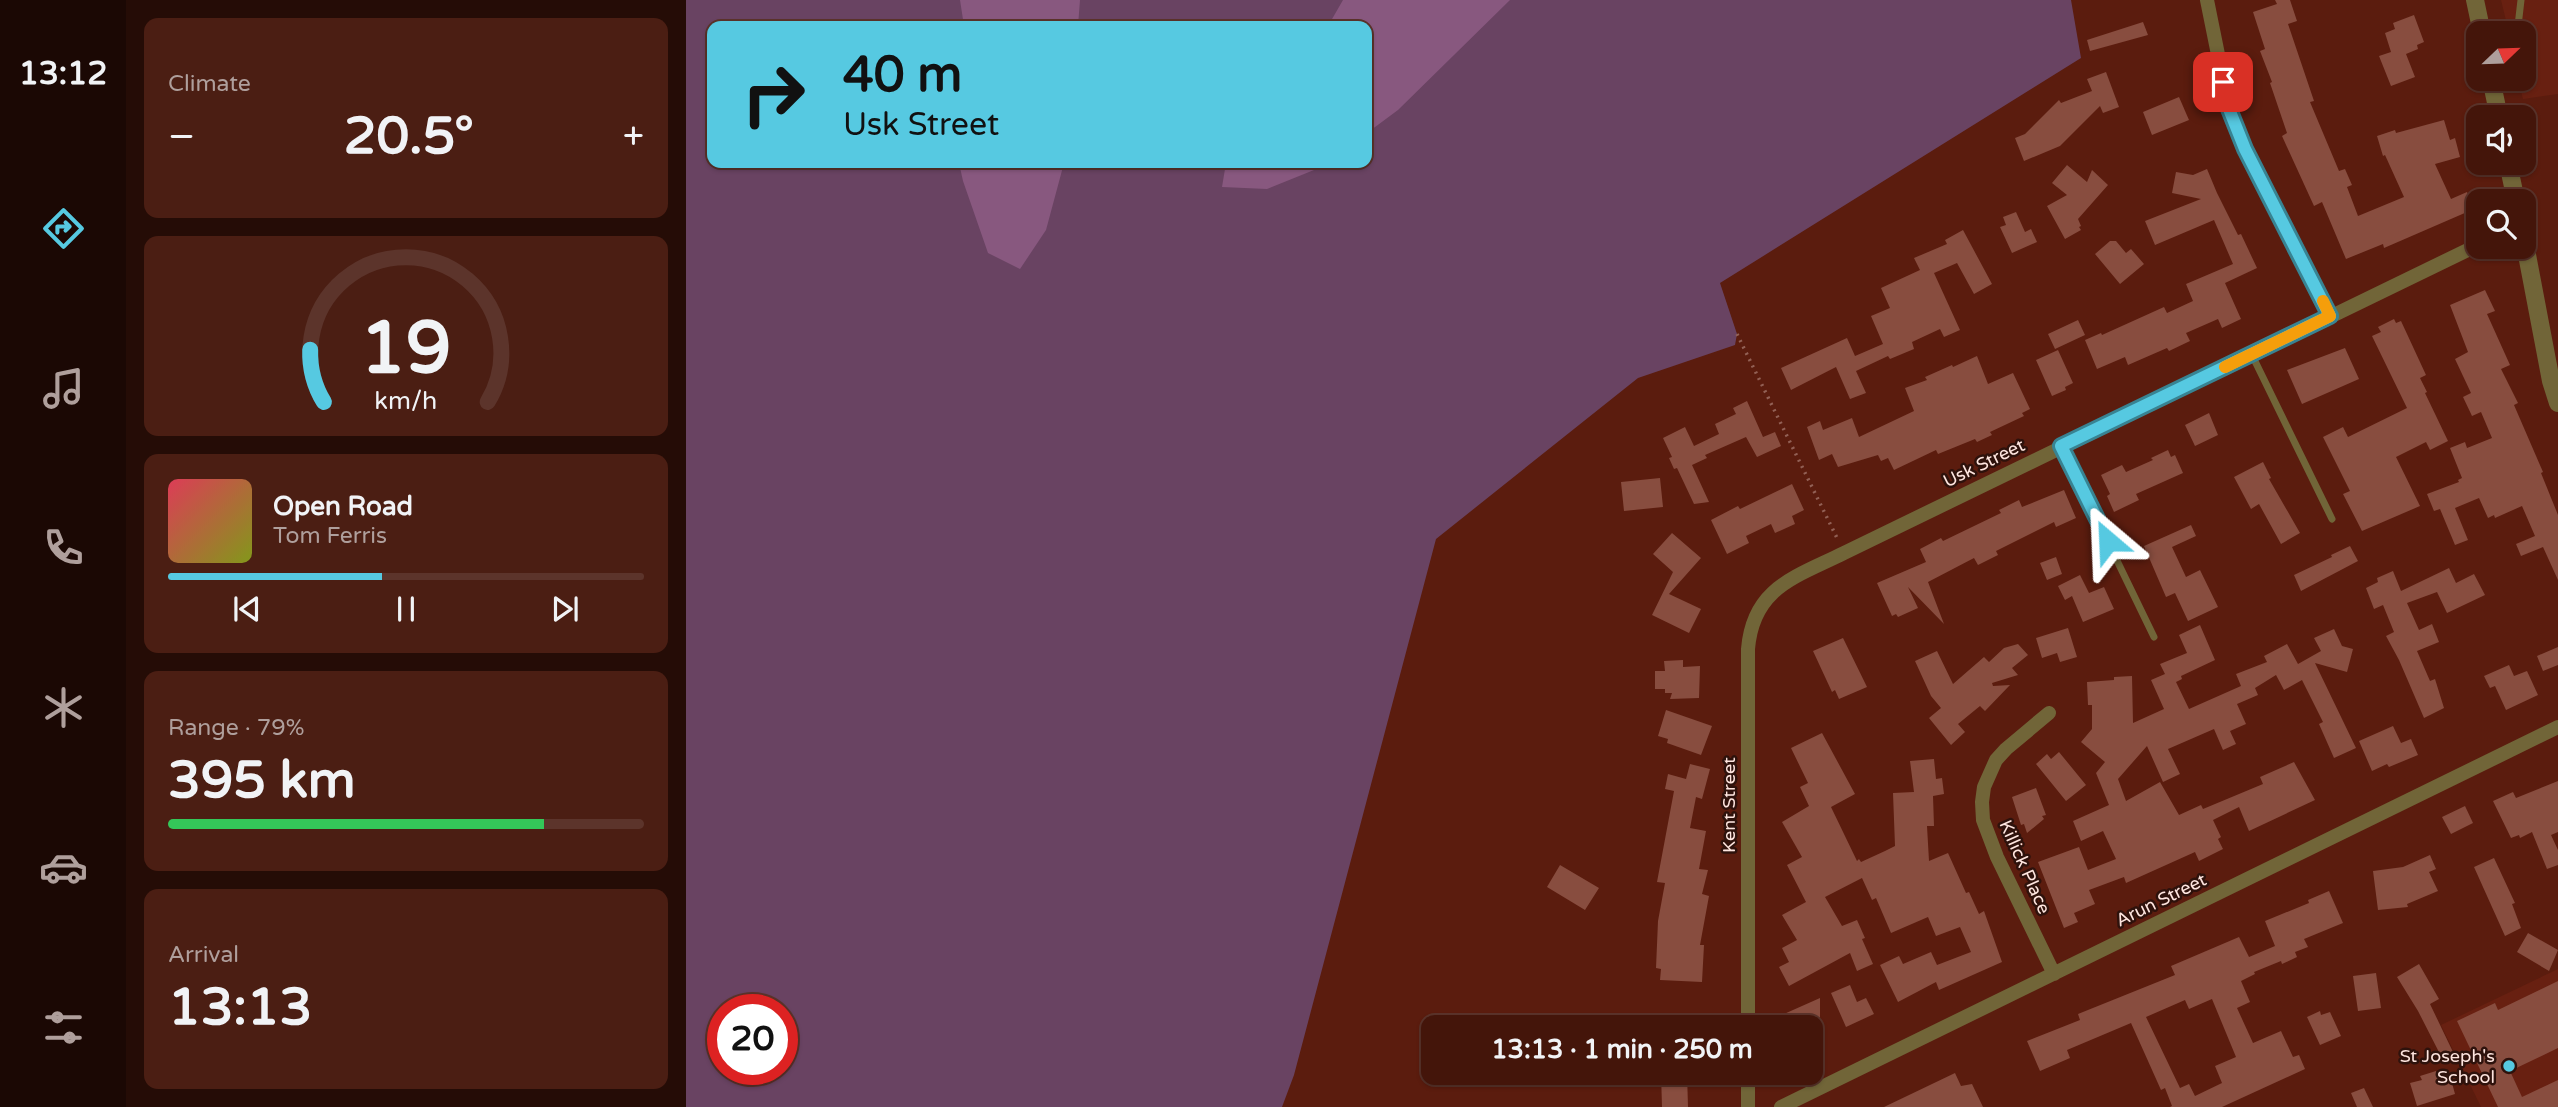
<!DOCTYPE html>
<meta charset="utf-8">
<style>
:root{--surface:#44150a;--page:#4b1e13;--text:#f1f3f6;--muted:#af9f9c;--line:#5c342b;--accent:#56c9e1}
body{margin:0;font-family:"Varela Round",sans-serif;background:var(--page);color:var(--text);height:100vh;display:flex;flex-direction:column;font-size:26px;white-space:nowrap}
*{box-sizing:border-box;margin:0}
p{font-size:23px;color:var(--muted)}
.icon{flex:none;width:38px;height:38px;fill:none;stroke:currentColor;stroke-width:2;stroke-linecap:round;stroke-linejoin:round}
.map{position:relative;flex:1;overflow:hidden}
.side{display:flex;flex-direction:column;gap:18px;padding:18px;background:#250c06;width:560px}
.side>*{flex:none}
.guide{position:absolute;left:21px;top:21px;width:665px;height:147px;border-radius:14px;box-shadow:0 2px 5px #0004,0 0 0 2px var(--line);background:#56c9e1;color:#111;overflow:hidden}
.needle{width:46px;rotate:67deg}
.controls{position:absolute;left:1780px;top:21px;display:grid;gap:14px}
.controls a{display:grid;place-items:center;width:70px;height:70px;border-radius:14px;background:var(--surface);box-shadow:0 2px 5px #0004,0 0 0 2px var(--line);font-size:35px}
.speed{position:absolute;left:21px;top:994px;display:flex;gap:14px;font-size:35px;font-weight:700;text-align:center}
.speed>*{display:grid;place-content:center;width:91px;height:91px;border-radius:50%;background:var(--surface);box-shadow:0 2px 5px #0004,0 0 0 2px var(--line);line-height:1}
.speed .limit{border:10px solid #d22;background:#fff;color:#111}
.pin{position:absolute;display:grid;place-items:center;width:60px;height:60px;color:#fff;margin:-30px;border-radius:14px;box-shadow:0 4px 10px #0006}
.me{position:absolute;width:77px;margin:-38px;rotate:334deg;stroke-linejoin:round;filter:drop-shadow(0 0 5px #0008)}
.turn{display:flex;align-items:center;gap:24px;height:147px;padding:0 21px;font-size:32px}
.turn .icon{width:91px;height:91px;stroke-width:2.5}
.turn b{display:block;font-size:49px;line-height:60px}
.big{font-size:52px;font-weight:700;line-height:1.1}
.side .tile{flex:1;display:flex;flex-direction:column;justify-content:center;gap:10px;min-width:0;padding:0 24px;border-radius:14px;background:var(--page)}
.side .dial{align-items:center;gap:0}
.dial svg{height:182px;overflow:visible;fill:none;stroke:var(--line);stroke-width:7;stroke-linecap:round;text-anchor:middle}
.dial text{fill:var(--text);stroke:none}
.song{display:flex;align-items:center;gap:21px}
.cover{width:84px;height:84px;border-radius:10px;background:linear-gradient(135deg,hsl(350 70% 55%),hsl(70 70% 35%))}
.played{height:7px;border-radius:4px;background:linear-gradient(90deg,var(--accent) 45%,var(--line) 45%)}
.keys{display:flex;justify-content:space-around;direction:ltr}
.heat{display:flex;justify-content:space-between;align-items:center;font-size:38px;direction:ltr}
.charge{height:10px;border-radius:5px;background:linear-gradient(90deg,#34c759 79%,var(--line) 0)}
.trip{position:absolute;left:735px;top:1015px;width:402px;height:70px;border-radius:14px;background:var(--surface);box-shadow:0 2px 5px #0004,0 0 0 2px var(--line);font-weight:700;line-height:70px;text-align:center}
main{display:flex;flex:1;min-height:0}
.dock{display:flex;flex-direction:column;width:126px;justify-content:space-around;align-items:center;background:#1b0804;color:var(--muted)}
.dock .icon{width:49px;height:49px}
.dock .selected{color:var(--accent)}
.dock b{font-size:32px;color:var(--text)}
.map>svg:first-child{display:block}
</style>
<main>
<nav class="dock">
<b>13:12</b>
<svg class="icon selected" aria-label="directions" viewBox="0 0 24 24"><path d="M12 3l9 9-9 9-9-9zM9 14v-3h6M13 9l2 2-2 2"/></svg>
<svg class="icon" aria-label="music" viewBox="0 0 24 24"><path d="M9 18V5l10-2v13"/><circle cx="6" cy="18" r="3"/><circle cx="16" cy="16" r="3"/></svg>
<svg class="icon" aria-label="phone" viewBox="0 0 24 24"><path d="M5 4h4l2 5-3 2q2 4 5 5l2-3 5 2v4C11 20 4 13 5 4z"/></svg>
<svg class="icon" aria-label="climate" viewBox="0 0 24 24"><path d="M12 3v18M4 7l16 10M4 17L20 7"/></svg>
<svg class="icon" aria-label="car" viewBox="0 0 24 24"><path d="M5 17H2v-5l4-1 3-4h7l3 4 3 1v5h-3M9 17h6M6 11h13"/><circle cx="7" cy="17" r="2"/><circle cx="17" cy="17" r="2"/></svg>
<svg class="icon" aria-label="filters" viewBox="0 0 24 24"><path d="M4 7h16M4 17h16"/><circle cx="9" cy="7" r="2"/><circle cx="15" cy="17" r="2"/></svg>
</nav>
<section class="side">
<div class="tile"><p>Climate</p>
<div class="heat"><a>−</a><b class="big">20.5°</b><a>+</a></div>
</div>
<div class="tile dial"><svg viewBox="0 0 100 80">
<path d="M14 69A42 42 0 1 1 86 69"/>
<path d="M14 69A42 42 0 0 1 8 46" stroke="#56c9e1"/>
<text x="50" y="56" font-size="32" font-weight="700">19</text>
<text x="50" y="72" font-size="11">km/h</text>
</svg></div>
<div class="tile">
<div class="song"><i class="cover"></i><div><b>Open Road</b><p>Tom Ferris</p></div></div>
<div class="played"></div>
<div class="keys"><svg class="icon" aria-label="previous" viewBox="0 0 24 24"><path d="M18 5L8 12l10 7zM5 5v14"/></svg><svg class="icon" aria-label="pause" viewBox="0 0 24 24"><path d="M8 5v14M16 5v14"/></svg><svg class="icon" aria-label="next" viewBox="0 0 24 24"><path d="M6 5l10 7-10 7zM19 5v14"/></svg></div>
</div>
<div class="tile"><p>Range · 79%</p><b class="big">395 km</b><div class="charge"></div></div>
<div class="tile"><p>Arrival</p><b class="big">13:13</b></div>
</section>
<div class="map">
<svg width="1872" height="1107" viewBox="0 0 1872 1107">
<rect width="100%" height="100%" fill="#5b1c0e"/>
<path fill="#682011" d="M1815,0H1872V94L1837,99L1832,79H1838V33H1823Z
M1872,969V1107H1795L1755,1025Z"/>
<path fill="#694362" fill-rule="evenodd" d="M0,0H1385L1395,58L1034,283L1051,334L1049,345L952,378L750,539L608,1075L596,1107H0ZM26,26H681V163H26ZM37,1010H96V1069H37Z"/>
<path fill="#88587f" d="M274,0H394L392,26H278Z
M657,0H824L712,110L681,133V26H642Z
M273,163H378L360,230L334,269L302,253L277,181Z
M540,163H641L633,168L581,189L536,187Z"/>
<path fill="#884d3f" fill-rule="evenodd" d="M1589,0H1604L1611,21L1602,24L1628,101L1624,102L1653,171L1659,169L1666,185L1661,187L1672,216L1718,197L1699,155L1697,156L1691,136L1709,130L1710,133L1758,120L1764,140L1769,138L1774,157L1749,164L1765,199L1781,192L1788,209L1698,248L1697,244L1660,259L1636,202L1628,206L1596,136L1601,133L1584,83L1586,82L1574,51L1579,49L1567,12L1591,4Z
M1728,15L1738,42L1731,45L1732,49L1720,54L1729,77L1705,86L1693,56L1705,52L1699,33L1709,29L1707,23Z
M1457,22L1462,35L1404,51L1401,40Z
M1420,72L1433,107L1417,113L1414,106L1374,146L1338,161L1329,138L1339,134L1373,100L1375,103L1406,91L1401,79Z
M1493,97L1503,120L1466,135L1457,112Z
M1381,165L1401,182L1406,170L1422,185L1392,219L1395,226L1393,227L1395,230L1379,239L1361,206L1381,195L1366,183Z
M1521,169L1531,193L1552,235L1555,234L1571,268L1539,283L1555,319L1536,328L1532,319L1500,333L1504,341L1483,351L1481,348L1442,365L1439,357L1411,369L1399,340L1415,333L1416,335L1478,307L1481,313L1507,301L1500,284L1547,264L1528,220L1469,245L1459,221L1515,199L1486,193L1490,172L1507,175Z
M1330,212L1339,232L1345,229L1351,242L1326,253L1314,227L1320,225L1317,217Z
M1277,230L1306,284L1288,294L1271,263L1248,273L1274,330L1258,337L1254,329L1226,342L1228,349L1204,359L1202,356L1170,371L1180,393L1164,399L1150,367L1105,390L1095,368L1161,338L1169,356L1197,344L1185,316L1204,308L1195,288L1234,270L1228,258L1261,244L1259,240Z
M1424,241H1430L1440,253L1445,249L1458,264L1434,284L1409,254Z
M1799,290L1809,311L1801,314L1824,365L1815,369L1832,403L1828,405L1857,472L1855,473L1872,515V580L1857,547L1835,556L1830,544L1849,536L1836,506L1809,518L1808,515L1802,518L1793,498L1769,508L1782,540L1769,545L1754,509L1748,511L1741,494L1773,482L1772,480L1776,478L1764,448L1779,442L1781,448L1806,438L1795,412L1786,416L1777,397L1785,393L1769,359L1782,352L1764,305Z
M1708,319L1710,323L1715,321L1740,375L1734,378L1741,392L1739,393L1762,441L1744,450L1740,442L1710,457L1734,506L1676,531L1657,494L1664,491L1637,437L1657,427L1662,437L1721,408L1686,336L1695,332L1692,327Z
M1392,320L1399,335L1369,349L1362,334Z
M1659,348L1673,379L1616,404L1601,370Z
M1372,350L1387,383L1379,387L1380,390L1366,396L1350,360Z
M1291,356L1302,384L1327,373L1344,409L1336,413L1338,416L1304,432L1306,435L1291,442L1289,439L1252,454L1250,450L1208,470L1202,458L1195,461L1192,455L1152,467L1146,454L1133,460L1121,427L1134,421L1137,430L1166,418L1173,437L1228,411L1219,388L1241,380L1239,377L1266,365L1267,367Z
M1061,401L1077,437L1089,432L1095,446L1071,457L1060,437L1019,455L1021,458L1006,465L1023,502L1008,504L991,468L988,469L983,458L986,457L977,438L999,427L1008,446L1033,434L1029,424L1050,414L1047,408Z
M1523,413L1532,435L1509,446L1499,425Z
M1482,450L1485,457L1489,455L1497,473L1450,494L1453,500L1428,512L1421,496L1424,494L1415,475L1436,465L1440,472L1467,460L1465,458Z
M1577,462L1585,478L1583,479L1614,533L1595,544L1573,504L1565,509L1548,477Z
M974,478L977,507L938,511L935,482Z
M1106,484L1118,510L1106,516L1109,524L1089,533L1085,524L1060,536L1063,543L1041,554L1025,520L1052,506L1054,509Z
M1378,490L1390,518L1370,527L1368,522L1310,551L1312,555L1292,565L1288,558L1242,582L1258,624L1222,587L1232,608L1212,617L1210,614L1206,616L1191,583L1240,562L1234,549L1255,538L1257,541L1315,513L1313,510L1333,500L1336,507Z
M1505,525L1510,536L1486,547L1500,577L1514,570L1532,607L1502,621L1489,593L1480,597L1458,546Z
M986,533L1015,558L983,594L1015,609L1003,633L966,615L987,572L967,554Z
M1664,546L1672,561L1615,591L1608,575L1646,557L1645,555Z
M1370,557L1376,574L1361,580L1354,563Z
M1763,568L1770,583L1788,574L1799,595L1761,613L1751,592L1721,603L1733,630L1746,624L1753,642L1731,651L1744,681L1749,679L1758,708L1738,718L1713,660L1700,636L1708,632L1697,605L1688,609L1680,588L1692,582L1691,578L1707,571L1715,591Z
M1394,575L1403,593L1418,587L1428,609L1397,622L1386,596L1379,600L1372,586Z
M1514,625L1529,660L1495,676L1496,679L1490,682L1503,709L1555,686L1550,674L1581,662L1578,656L1601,644L1612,664L1635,651L1628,638L1648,629L1656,646L1667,649L1661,672L1629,663L1670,748L1648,758L1633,724L1637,722L1616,680L1598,690L1590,675L1569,688L1572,695L1551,704L1560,724L1544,731L1550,744L1537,750L1528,729L1482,749L1494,774L1477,782L1461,746L1432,779L1440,801L1474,782L1493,815L1515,805L1517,809L1577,784L1574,777L1608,762L1629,800L1563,831L1553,807L1527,820L1535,837L1532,839L1537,849L1513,861L1509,852L1440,883L1438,877L1403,890L1409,904L1388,913L1392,922L1378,928L1352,862L1393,847L1402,870L1430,859L1417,831L1395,841L1387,821L1423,805L1410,773L1419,762L1395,742L1406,729V705H1402L1401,682L1428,680V677L1446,676L1447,723L1478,709L1465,680L1479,674L1474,664L1501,653L1493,635Z
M1382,628L1391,657L1374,662L1371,653L1356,658L1350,638Z
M1157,638L1181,687L1153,699L1149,690L1146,692L1127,651Z
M1332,644L1342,655L1326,668L1332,675L1306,683L1307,686L1324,685L1299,711L1294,706L1272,724L1279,732L1265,745L1243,718L1255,708L1245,696L1229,661L1251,651L1267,684L1298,657L1303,662L1318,648Z
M1872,647V665L1857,671L1851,656Z
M997,660V667L1014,666L1013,698L984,699L986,693H979V689H969V671H979L978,661Z
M1823,665L1828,676L1841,671L1852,695L1820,710L1809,686L1804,688L1798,676Z
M980,710L1026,726L1015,755L981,743L982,739L972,736Z
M1707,726L1715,743L1725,739L1732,755L1703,767L1701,764L1686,771L1673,741Z
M1136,733L1169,794L1145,807L1171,861L1173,859L1175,862L1199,851V853V851L1209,846L1207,793L1228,792L1224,761L1248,759L1250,779L1256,778L1258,794L1247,796L1248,826H1241L1243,861L1262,853L1280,893L1283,892L1293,914L1298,911L1316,962L1253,990L1250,982L1212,1002L1194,965L1213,956L1217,964L1245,952L1251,965L1285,952L1274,927L1250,936L1242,917L1205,933L1190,898L1186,900L1176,878L1139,897L1156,926L1171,920L1179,938L1176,939L1187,964L1171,971L1164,953L1103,986L1093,967L1103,962L1096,948L1111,940L1096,915L1120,902L1101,865L1116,857L1096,822L1123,806L1114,787L1122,783L1105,748Z
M1373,752L1400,785L1380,801L1350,764L1361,754L1365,759Z
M1004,764L1024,769L1016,799L1010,797L1004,828L1020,831L1013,869L1022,870L1016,894L1023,896L1014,945H1018L1016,982L974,980L975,969L970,968L972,921L979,883L971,882L988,791L979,789L982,774L1000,779Z
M1872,781V832L1865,835L1872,850V865L1861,869L1846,832L1834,838L1833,835L1825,838L1807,801L1827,792L1830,798Z
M1350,788L1360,815L1356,816L1358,819L1341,833L1338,824L1335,825L1326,797Z
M1779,806L1787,823L1765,834L1756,817Z
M1744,855L1750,869L1743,872L1752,891L1721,904L1722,907L1692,910L1687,871L1717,867Z
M1808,858L1829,903L1826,904L1835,928L1819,936L1788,867Z
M874,865L913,888L899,910L861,887Z
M1643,891L1657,923L1618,939L1622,947L1609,952L1611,957L1596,964L1595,961L1568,972L1569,974L1555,981L1564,1002L1551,1008L1567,1043L1595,1031L1607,1057L1613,1055L1619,1069L1536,1107H1484L1486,1106L1479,1088L1475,1090L1445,1023L1381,1050L1384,1058L1354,1071L1341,1041L1394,1020L1392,1014L1489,975L1485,966L1553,937L1563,957L1589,946L1579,921L1623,903L1622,900ZM1526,999L1550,1057L1529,1066L1536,1083L1509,1096L1503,1084L1494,1088L1460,1017L1499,1000L1503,1009Z
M1842,933L1872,950L1863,971L1831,952Z
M1733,964L1753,999L1744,1004L1767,1052L1756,1058L1732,1011L1711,977Z
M1690,973L1695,1008L1672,1011L1667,976Z
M1872,981V1048L1824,1071L1836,1097L1872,1080V1107H1812L1771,1021L1809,1003L1812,1010Z
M1164,985L1171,1002L1180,998L1188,1014L1160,1027L1145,993Z
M1134,998V1027H1098V1014Z
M1634,1011L1635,1015L1644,1012L1655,1036L1634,1045L1621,1017Z
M1750,1071L1751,1076L1763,1072L1769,1094L1731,1106L1724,1083L1736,1080L1734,1076Z
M975,1073H1001L1002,1107H976Z
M1269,1073L1275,1086L1286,1084L1297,1107H1198Z
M1678,1088L1687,1107H1671L1665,1093Z"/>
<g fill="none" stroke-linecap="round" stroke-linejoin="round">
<path stroke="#926055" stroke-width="3.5" stroke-dasharray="2 5" stroke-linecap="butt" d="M1051,334L1152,540"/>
<path stroke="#716538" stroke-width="7" d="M1820,33L1832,26L1835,0
M1566,355L1646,519
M1376,447L1468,637"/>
<path stroke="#716538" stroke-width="14" d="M1521,0L1543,109L1559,149L1644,316
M1363,713L1320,749L1310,760L1298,787L1296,802L1297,820L1311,857L1368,974
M1062,1027V649C1067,587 1110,577 1158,553L1792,245
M1062,1107V1073
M1095,1107L1872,727"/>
<path stroke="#716538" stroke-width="18" d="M1789,0L1796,33
M1805,79L1813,117
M1822,163L1830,201
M1838,239L1865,381L1872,403"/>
</g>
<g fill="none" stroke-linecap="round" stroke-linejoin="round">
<defs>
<path id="route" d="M1422,541L1375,446L1644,316L1559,149L1543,109L1537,82"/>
</defs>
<use href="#route" stroke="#388392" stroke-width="18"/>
<use href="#route" stroke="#56c9e1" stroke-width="12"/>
<path stroke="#f59e0b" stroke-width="12" d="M1539,367L1644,316L1637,301"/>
</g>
<circle fill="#56c9e1" stroke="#2e120c" stroke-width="2.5" cx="1823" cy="1066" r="7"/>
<g text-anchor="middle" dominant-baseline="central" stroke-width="5" stroke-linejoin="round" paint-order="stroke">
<g font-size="18" fill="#fee5df" stroke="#2e120c">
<text transform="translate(1298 463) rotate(-26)">Usk Street</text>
<text transform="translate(1043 805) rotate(-90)">Kent Street</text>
<text transform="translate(1339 867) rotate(66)">Killick Place</text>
<text transform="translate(1475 900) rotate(-26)">Arun Street</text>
</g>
<g font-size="18" fill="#fee5df" stroke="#2e120c" text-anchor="end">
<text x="1809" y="1056">St Joseph's<tspan x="1809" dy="21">School</tspan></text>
</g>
</g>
</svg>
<div class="controls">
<a><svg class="needle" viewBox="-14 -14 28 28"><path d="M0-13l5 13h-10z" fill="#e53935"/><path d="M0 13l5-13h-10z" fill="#af9f9c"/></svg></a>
<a><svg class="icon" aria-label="sound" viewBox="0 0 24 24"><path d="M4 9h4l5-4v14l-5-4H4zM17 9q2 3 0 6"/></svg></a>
<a><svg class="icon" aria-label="search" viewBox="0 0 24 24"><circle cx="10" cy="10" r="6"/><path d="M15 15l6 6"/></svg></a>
</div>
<div class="speed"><div class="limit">20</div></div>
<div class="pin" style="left:1537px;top:82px;background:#d93025"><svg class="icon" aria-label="arrive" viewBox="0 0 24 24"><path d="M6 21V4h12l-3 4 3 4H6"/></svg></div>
<svg class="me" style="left:1422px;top:541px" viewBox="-20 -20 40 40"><path d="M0-17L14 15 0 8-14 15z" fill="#56c9e1" stroke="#fff" stroke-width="4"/></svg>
<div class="trip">13:13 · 1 min · 250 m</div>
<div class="guide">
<div class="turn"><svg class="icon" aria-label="right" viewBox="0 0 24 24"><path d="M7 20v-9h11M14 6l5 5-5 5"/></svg><div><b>40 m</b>Usk Street</div></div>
</div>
</div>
</main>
